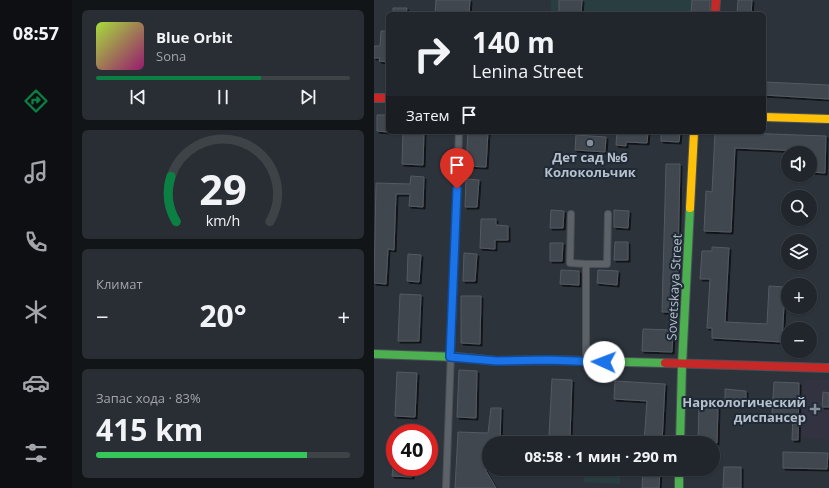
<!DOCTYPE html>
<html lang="ru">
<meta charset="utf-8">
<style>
:root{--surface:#21262c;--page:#292e34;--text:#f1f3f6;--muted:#a2a5a9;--line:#3e4348;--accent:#0b8043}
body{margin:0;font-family:"Open Sans",sans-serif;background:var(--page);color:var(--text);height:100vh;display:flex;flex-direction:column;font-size:15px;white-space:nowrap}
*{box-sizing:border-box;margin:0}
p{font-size:13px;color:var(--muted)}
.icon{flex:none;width:22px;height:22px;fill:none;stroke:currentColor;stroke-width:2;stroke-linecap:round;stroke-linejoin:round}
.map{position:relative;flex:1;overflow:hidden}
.panel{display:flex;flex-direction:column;gap:10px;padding:10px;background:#121518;width:302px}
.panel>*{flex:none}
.hud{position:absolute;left:12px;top:12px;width:380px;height:122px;border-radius:6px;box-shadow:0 1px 3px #0004,0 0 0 1px var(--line);background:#21262c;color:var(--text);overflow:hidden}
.tools{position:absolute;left:407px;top:146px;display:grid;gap:8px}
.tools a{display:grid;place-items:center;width:36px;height:36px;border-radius:50%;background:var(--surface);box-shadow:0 1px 3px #0004,0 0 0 1px var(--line);font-size:20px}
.speed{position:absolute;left:12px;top:424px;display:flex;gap:8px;font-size:20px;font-weight:700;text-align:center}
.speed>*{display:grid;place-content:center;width:52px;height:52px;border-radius:50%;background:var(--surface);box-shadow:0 1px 3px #0004,0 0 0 1px var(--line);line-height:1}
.speed .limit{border:6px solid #d22;background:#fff;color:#111}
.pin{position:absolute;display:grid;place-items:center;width:34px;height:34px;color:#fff;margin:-41px -17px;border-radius:50% 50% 50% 0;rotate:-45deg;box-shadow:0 0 4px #0007}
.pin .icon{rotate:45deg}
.me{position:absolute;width:44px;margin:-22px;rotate:272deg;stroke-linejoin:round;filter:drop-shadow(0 0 3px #0008)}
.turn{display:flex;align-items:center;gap:14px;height:84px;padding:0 20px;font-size:18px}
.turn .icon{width:52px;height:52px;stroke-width:2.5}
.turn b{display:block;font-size:28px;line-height:34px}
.then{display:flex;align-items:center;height:38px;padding:0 20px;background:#0003;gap:8px;font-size:15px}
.big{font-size:30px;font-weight:700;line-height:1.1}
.panel .widget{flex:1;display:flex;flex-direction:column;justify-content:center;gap:6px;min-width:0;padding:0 14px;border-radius:6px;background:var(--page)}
.panel .dial{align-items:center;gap:0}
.dial svg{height:104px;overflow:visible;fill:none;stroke:var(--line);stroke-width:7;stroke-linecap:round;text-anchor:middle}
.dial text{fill:var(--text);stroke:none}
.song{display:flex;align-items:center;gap:12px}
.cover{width:48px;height:48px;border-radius:6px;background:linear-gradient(135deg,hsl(80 70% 55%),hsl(320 70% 35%))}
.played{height:4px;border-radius:2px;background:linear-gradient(90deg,var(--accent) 65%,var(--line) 65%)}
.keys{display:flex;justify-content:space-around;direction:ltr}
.heat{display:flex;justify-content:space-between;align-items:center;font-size:22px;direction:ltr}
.charge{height:6px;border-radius:3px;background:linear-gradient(90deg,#34c759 83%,var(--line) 0)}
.trip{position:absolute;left:108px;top:436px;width:238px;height:40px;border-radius:20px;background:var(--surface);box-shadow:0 1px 3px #0004,0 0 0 1px var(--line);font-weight:700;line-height:40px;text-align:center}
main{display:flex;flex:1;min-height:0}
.dock{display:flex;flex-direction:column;width:72px;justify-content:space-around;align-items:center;background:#0d0f12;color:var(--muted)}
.dock .icon{width:28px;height:28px}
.dock .current{color:var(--accent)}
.dock b{font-size:18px;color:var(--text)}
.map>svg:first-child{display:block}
</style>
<main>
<nav class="dock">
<b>08:57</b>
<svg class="icon current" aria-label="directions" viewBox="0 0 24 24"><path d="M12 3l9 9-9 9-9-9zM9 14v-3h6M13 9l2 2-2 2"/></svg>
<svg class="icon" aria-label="music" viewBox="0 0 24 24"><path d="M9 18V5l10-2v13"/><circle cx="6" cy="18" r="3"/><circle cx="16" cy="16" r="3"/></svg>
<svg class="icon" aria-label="phone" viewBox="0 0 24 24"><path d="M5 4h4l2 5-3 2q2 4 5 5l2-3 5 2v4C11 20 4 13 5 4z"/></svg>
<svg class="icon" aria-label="climate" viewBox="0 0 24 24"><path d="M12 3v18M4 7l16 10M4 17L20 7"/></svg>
<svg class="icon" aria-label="car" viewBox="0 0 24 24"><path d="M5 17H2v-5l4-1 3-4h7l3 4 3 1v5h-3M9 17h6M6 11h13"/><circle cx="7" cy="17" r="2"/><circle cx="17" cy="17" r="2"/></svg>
<svg class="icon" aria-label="filters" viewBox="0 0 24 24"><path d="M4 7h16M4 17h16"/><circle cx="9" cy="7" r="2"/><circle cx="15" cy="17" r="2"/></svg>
</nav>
<section class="panel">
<div class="widget">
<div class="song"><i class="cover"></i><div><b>Blue Orbit</b><p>Sona</p></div></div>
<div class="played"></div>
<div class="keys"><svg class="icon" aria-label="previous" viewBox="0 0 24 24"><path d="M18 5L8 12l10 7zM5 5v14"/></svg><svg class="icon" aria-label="pause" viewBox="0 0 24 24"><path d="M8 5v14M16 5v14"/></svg><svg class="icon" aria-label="next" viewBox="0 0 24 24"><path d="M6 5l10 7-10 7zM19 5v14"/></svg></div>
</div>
<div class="widget dial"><svg viewBox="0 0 100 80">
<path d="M14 69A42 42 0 1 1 86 69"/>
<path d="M14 69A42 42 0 0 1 10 34" stroke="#0b8043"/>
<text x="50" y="56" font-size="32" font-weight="700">29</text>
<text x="50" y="72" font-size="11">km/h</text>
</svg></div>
<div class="widget"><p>Климат</p>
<div class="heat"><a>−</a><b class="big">20°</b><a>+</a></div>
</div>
<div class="widget"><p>Запас хода · 83%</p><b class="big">415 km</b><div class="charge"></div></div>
</section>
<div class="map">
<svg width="455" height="488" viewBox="0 0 455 488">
<defs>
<filter id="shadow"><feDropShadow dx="2" dy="2" stdDeviation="0" flood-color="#0009"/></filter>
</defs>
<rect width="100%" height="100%" fill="#2c333b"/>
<path fill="#323240" d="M429,379L455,380V440L427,438Z"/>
<path fill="#293e41" d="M177,0H339L338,14H177Z
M212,437L248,439V443H212Z
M211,469H246V484L210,482Z"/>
<path fill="#41474f" stroke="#545a63" filter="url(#shadow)" d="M62,0H96L95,14H61Z
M185,0H208L207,14H185Z
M318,0H336V14H317Z
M364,0H378L377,14H363Z
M19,8H33L32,14H19Z
M7,31H14V62L5,61L6,58H0V46H6Z
M390,82L455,85V99L390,95Z
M3,115H14V132L3,131Z
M29,132H50L49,165L28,164Z
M94,132H114L112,167L92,166Z
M243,132H274L273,143L252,142V146L242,145Z
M287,132H306L305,142L287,141Z
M341,132L452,136L451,173L436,172V153H428V151L361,148L357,232L330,231L332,191L338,192Z
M202,135L232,137L231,152L201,150Z
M292,164H306L303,312H288Z
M37,176L50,177L49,207L35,206L36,194H22L20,250L14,249L12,284L0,283L2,183L36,184Z
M92,179L105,180L103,207H91Z
M177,210L190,211L189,228H176Z
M240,210L255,211L254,228L240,227Z
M107,219H122V225L134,226V240H121V249L106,248Z
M241,242H254V260H240Z
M176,243H189L188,261H176Z
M338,247L355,248L351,322L393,324L395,286L411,287L408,342L338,338V328H333L336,279H326L328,251H338Z
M90,253L103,254L101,281H89Z
M34,254L47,255L45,282L33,281Z
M187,270L205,271V285L186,284Z
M224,270L244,271L243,285L223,283Z
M26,294L47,295L45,341H24Z
M87,296H107L106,344L87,343Z
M269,329L299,330L298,352L268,351Z
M85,370L103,371L102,418L83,417Z
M23,372L43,373L41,417L21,416Z
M178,379L198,380L196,437L175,436Z
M241,381L291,384L288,443H270L273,401L240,399Z
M400,382L425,383L424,440H418L419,416L398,414Z
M351,389L372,391V405L351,404Z
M449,392L455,393V407H448Z
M325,406L344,407L343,443H324Z
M117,408H127L126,443H115V469H111L122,488H81L84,432L114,433Z
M409,452L454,453L453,469L409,468Z
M19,467H39L38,477L18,476Z
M350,467H367V488H349Z
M269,469H286L285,488H268Z"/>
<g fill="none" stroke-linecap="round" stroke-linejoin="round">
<defs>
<path id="street" d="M197,214L196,263L212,264
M212,361V264H233L234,214
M72,488L85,132"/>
<path id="fast" d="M0,354L83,357L123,361L174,360L291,363
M306,443L308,365L316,208
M305,469V488"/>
<path id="slow" d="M390,117L455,119
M316,208L320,132"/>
<path id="jam" d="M341,14L342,0
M0,98H14
M291,363L455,368"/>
</defs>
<use href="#street" stroke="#4a5058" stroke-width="8"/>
<use href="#fast" stroke="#4a5058" stroke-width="10"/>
<use href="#slow" stroke="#4a5058" stroke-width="10"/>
<use href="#jam" stroke="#4a5058" stroke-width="10"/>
<use href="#street" stroke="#5c6268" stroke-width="6"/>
<use href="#fast" stroke="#4caf50" stroke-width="8"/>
<use href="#slow" stroke="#ffc107" stroke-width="8"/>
<use href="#jam" stroke="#c62828" stroke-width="8"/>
</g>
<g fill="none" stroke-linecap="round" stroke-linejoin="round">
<defs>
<path id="route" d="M83,189L76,357L123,361L174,360L230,362"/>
</defs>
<use href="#route" stroke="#114b97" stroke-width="10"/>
<use href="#route" stroke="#1a73e8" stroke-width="7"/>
</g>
<g fill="#868f99" stroke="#1f2a36" stroke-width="1.5">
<circle cx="216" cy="143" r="4"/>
<path d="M439 403h4v4h4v4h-4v4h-4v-4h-4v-4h4z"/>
</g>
<g text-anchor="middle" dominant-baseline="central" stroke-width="4" stroke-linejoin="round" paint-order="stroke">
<g font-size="13" font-weight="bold" fill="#b7c0cb" stroke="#1f2a36">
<text x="216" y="157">Дет сад №6<tspan x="216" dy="15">Колокольчик</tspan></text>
<text x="432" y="402" text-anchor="end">Наркологический<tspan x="432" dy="15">диспансер</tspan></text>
</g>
<g font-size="13" fill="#b7c0cb" stroke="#1f2a36">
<text transform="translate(300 287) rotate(-87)">Sovetskaya Street</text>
</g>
</g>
</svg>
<div class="tools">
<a><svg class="icon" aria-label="sound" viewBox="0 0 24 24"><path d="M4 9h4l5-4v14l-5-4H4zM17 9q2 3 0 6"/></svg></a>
<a><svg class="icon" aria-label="search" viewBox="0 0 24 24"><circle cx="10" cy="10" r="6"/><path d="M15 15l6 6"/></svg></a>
<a><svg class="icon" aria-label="layers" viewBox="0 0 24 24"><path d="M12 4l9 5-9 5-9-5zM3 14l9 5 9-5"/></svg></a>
<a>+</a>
<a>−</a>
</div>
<div class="speed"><div class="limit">40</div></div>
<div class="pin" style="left:83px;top:189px;background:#d93025"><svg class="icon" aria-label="arrive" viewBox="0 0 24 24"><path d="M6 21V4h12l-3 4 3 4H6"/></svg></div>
<svg class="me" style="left:230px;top:362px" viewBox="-20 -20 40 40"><circle r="19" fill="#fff"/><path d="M0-13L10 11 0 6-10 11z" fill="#1a73e8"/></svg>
<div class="trip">08:58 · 1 мин · 290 m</div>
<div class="hud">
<div class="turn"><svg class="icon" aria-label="right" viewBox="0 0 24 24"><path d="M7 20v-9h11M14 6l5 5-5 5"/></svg><div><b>140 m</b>Lenina Street</div></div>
<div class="then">Затем<svg class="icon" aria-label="arrive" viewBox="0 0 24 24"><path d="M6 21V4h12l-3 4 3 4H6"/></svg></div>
</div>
</div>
</main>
